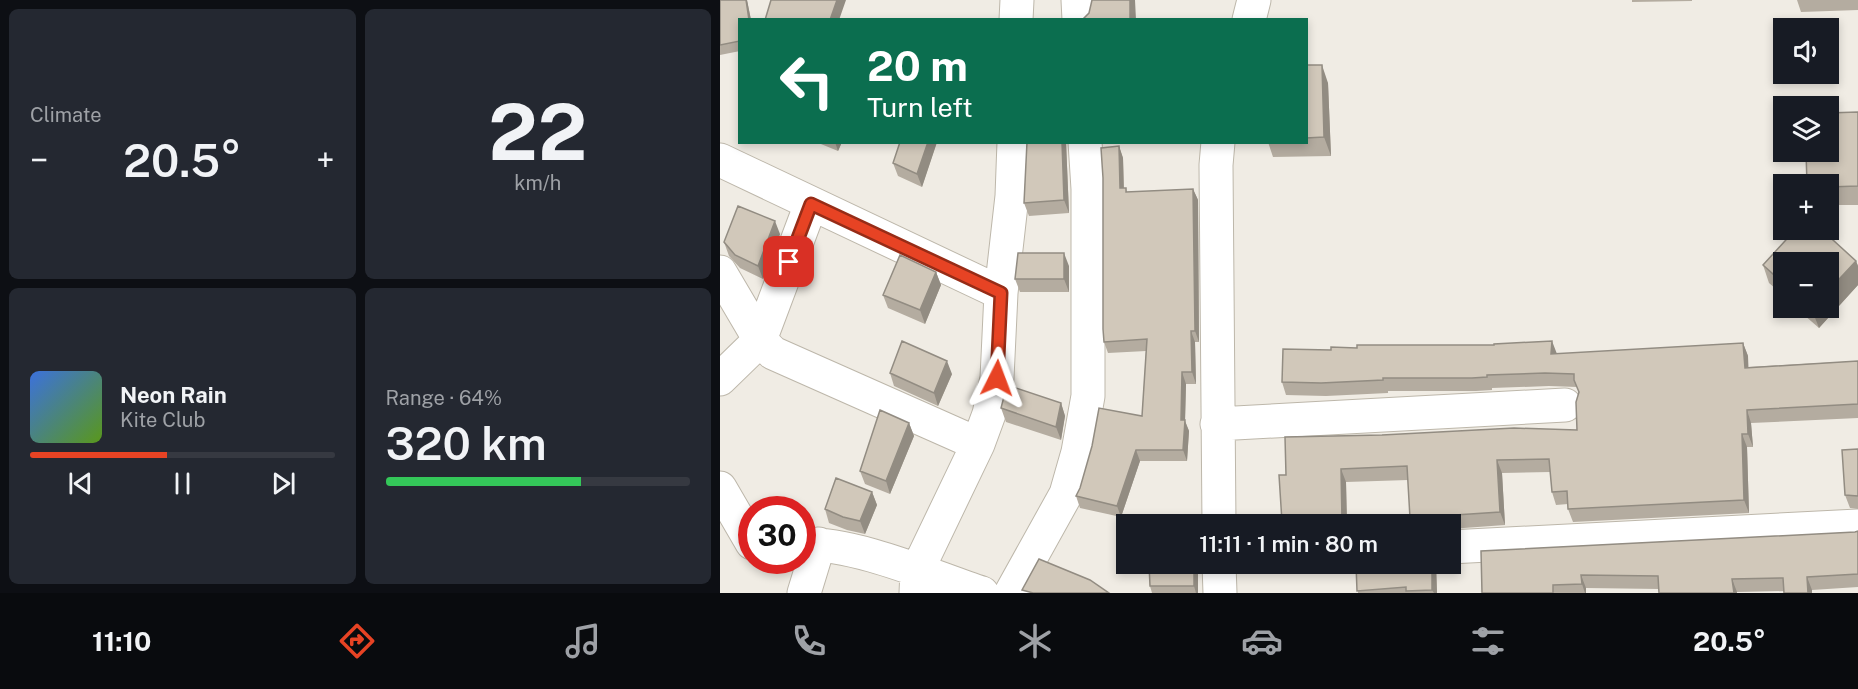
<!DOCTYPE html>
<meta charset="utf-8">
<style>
:root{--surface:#171b24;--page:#242831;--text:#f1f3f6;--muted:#9ea1a6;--line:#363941;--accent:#e74324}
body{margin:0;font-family:"Public Sans",sans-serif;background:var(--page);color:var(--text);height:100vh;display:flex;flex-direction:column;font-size:22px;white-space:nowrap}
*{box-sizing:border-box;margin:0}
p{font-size:20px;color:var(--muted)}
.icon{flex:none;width:33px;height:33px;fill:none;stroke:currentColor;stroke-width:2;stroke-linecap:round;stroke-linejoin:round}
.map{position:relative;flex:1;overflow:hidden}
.drawer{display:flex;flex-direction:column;gap:9px;padding:9px;background:#0d0f14;width:720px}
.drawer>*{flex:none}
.banner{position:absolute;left:18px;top:18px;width:570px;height:126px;border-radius:0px;box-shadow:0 3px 9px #0003;background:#0b6e4f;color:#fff;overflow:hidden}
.fabs{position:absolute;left:1053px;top:18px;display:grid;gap:12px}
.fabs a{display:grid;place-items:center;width:66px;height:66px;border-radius:0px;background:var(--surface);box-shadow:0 3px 9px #0003;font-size:30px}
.speed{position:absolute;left:18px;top:496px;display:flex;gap:12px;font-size:30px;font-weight:700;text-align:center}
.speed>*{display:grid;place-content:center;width:78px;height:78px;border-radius:50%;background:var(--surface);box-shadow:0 3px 9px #0003;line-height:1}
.speed .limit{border:9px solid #d22;background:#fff;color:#111}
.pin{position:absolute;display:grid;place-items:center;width:51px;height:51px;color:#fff;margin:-26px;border-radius:12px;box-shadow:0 3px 9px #0006}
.me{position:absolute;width:66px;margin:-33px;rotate:3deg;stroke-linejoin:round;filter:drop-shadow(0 0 4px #0008)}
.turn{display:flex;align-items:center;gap:21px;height:126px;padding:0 30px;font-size:27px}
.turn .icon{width:78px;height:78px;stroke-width:2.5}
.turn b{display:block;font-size:42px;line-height:51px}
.big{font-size:45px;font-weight:600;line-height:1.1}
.drawer .tile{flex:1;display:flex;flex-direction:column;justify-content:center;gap:9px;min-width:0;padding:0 21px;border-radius:9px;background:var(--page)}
.drawer .dial{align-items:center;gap:0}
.dial b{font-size:78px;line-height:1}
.song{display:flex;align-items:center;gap:18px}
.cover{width:72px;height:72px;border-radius:9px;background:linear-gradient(135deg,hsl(220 70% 55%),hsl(90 70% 35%))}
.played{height:6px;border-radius:3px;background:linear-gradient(90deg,var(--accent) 45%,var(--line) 45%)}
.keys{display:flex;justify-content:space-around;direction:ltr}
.heat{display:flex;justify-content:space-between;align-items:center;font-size:33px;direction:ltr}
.charge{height:9px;border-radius:4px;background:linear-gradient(90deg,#34c759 64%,var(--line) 0)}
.drawer .tiles{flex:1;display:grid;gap:9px;grid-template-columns:repeat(2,1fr)}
.trip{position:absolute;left:396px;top:514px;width:345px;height:60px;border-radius:0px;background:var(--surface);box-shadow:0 3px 9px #0003;font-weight:600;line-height:60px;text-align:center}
.dock{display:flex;height:96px;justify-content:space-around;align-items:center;background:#090b0e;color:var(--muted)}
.dock .icon{width:42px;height:42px}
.dock .selected{color:var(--accent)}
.dock b{font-size:27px;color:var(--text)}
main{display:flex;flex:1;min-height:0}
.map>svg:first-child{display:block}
</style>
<main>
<section class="drawer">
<div class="tiles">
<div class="tile"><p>Climate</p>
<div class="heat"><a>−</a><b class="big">20.5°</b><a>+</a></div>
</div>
<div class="tile dial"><b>22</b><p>km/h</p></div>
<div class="tile">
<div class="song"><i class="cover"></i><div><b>Neon Rain</b><p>Kite Club</p></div></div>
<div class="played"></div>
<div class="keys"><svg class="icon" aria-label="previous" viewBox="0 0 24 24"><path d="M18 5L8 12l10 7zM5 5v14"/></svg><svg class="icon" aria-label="pause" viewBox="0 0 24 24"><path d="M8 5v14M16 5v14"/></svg><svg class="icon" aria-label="next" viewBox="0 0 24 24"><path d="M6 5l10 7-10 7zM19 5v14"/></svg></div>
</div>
<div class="tile"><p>Range · 64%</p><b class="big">320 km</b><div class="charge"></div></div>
</div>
</section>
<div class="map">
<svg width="1138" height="593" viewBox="0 0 1138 593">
<rect width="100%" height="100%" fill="#f0ece4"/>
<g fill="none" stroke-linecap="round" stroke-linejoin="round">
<defs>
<path id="minor" d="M358,0L359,20
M296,20L297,0
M529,20L534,0
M498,142L496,165L499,525
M0,160L281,293
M0,272L40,340L53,353L258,444
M0,379L40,340L91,204
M497,424L845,405
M0,488L32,543
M82,544C139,544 208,575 262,593
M730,547L1138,526
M499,564L500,593
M84,593L99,544
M196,593L197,571L258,444L269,414L277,378L281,293L292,196L294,142
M291,593L346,494L358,452L368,396V189L365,142"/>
</defs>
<use href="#minor" stroke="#bdb7aa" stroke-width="35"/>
<use href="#minor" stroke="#fff" stroke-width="33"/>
</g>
<path fill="#b4aca0" d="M0,0H27L31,20H20V51L0,55Z
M912,0H972V1L912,2Z
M1077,0H1138V10L1081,12Z
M586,65L608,83L611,156L553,157L548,142H586Z
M1138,112V205H1108V184Z
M96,142H122L118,151Z
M180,142H217L202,187L178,176L173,163Z
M307,142H346L349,213L309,216L304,203Z
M399,146L403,158L404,188H406L407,192L473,189L478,200L479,342H475L476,384H466L465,421L469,431L467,461H420L401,517L360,508L356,496L422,416L426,351L388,353L384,342Z
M1075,230H1102L1136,261L1138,266V285L1099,328L1076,308H1108V262H1064V296L1049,283L1043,265Z
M60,234L43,279L20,268L9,256L4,242Z
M349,266V292H300L295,279Z
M216,272L221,285L205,324L168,308L163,295Z
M1023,343L1028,356V367L1138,361V418L1031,423L1033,447H1027L1029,513L853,522L848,509V504L836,505L832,492L830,472L782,473L785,525L730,529V525H692L690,518L688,480L626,482L627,525H563L562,522L566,475L857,430L859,392L857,387L829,386L772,388V390L756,391H668V393L606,396L566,395L562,382L611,350L637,348L836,354Z
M170,373L232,374L218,406L174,386Z
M341,403L345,416L341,440L286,422L281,408Z
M189,423L194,436L170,494L145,484L140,471Z
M1138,449V509L1130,508L1125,495Z
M152,492L157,505L145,534L127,530L109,523L105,509Z
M1138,531V587L1092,590V593H1064V591L1017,592L939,589L866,588V593H762L761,551L1135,532Z
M429,564H478V593H432L430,586Z
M636,564H716L717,593H638Z"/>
<path fill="#928c82" d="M26,0H27L31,20H29Z
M117,0H126L119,20H110Z
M410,0H415L416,20H410Z
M602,65L608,83L611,156L604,137Z
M115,142H122L118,151Z
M208,142H217L202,187L197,174Z
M342,142H346L349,213L344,200Z
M399,146L403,158L404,200L400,188Z
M473,189L478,200L479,342L475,331Z
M55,221L60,234L43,279L38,266Z
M344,253L349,266V292L344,279Z
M1136,261L1138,266V285L1099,328L1092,310L1094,308H1108V291Z
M216,272L221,285L205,324L200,310Z
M471,331L475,342L476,384L472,372Z
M832,341L837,354H831Z
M1023,343L1028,356L1029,381L1025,368Z
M227,361L232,374L218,406L214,393Z
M462,372L466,384L465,421L469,431L467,461L463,450L461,420Z
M341,403L345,416L341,440L336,427Z
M1027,410L1031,423L1033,447L1028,434Z
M189,423L194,436L170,494L166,481Z
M1022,434L1027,447L1029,513L1024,500Z
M416,450L420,461L401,517L397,506Z
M777,460L782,473L785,525L780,512Z
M621,469L626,482L627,525H623L622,521Z
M152,492L157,505L145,534L140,521Z
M474,564H478V593H476L474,586Z
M712,564H716L717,593H714L712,590Z
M861,575L866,588V593H865L862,584Z
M1087,577L1092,590V593H1088Z
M1012,579L1017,592V593H1014Z"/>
<path fill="#d1c8ba" stroke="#928c82" stroke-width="1.5" d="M0,0H26L29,20H20V41L0,45Z
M51,0H117L110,20H45Z
M372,0H410V20H362L369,13Z
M586,65H602L604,137L586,138Z
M1138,112V186L1108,187V184H1087L1086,152H1108V113Z
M180,142H208L197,174L173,163Z
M307,142H342L344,200L304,203Z
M399,146L400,188H406V192L473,189L475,331H471L472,372H462L461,420H465L463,450H416L397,506L356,496L360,488L372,446L379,408L422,416L427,339L384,342L383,329V178L381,148Z
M18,206L55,221L38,266L15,255L4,242Z
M1075,230H1102L1136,261L1108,291V262H1064V284L1043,265Z
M298,253H344V279H295Z
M180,255L216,272L200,310L163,295Z
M182,341L227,361L214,393L170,373Z
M832,341L831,354L1023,343L1025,368L1138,361V404L1027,410L1028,434H1022L1024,500L848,509L847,491L832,492L829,459L777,460L780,512L690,518L687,466L621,469L622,521L562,522L559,475H566L565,437L662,435L794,428L857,430L856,402L859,392L854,380V374L825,373L767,375V377L752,378H663V380L601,383L562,382L563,349L611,350V347L637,348V345H774V344Z
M287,385L341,403L336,427L281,408Z
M160,410L189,423L166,481L140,471Z
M1138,449V496L1125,495L1122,450Z
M116,478L152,492L140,521L123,517L105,509Z
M1138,531V574L1087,577L1088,593H1064L1063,578L1012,579L1014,593H939L938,576L861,575L862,584L833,585V593H762L761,551L1135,532Z
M319,559L370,580L389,593H313L302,590Z
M429,564H474V586H430Z
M636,564H712V590L686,591V587L637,591Z"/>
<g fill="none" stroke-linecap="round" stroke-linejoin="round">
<defs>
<path id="route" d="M69,262L91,204L281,293L277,378"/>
</defs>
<use href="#route" stroke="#962c17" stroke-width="15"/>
<use href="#route" stroke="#e74324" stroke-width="10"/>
</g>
</svg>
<div class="fabs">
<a><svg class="icon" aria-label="sound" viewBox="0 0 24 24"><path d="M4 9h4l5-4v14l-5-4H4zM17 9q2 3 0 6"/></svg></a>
<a><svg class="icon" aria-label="layers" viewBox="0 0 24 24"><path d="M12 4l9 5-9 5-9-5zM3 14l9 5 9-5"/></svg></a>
<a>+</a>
<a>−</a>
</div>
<div class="speed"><div class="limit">30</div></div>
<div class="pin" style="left:69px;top:262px;background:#d93025"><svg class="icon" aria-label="arrive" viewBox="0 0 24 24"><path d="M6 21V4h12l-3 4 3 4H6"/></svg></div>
<svg class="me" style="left:277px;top:378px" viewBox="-20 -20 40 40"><path d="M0-17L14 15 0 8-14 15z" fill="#e74324" stroke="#fff" stroke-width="4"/></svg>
<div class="trip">11:11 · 1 min · 80 m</div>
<div class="banner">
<div class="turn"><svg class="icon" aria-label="left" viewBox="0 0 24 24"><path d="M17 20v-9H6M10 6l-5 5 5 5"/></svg><div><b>20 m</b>Turn left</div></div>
</div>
</div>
</main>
<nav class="dock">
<b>11:10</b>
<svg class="icon selected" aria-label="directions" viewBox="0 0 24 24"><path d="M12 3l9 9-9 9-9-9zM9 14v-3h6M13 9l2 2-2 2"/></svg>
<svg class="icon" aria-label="music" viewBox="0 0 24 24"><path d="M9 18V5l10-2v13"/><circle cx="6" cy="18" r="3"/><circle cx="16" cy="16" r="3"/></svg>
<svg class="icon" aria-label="phone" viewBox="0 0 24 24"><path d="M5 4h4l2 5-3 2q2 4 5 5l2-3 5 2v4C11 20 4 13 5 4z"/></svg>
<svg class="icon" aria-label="climate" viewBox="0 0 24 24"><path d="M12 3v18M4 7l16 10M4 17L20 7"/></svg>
<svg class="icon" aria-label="car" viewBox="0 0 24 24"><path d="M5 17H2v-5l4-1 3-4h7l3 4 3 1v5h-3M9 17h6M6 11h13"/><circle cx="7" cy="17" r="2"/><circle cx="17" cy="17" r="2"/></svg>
<svg class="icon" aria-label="filters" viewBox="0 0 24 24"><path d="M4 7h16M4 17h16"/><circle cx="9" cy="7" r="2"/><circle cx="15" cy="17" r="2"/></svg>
<b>20.5°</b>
</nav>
